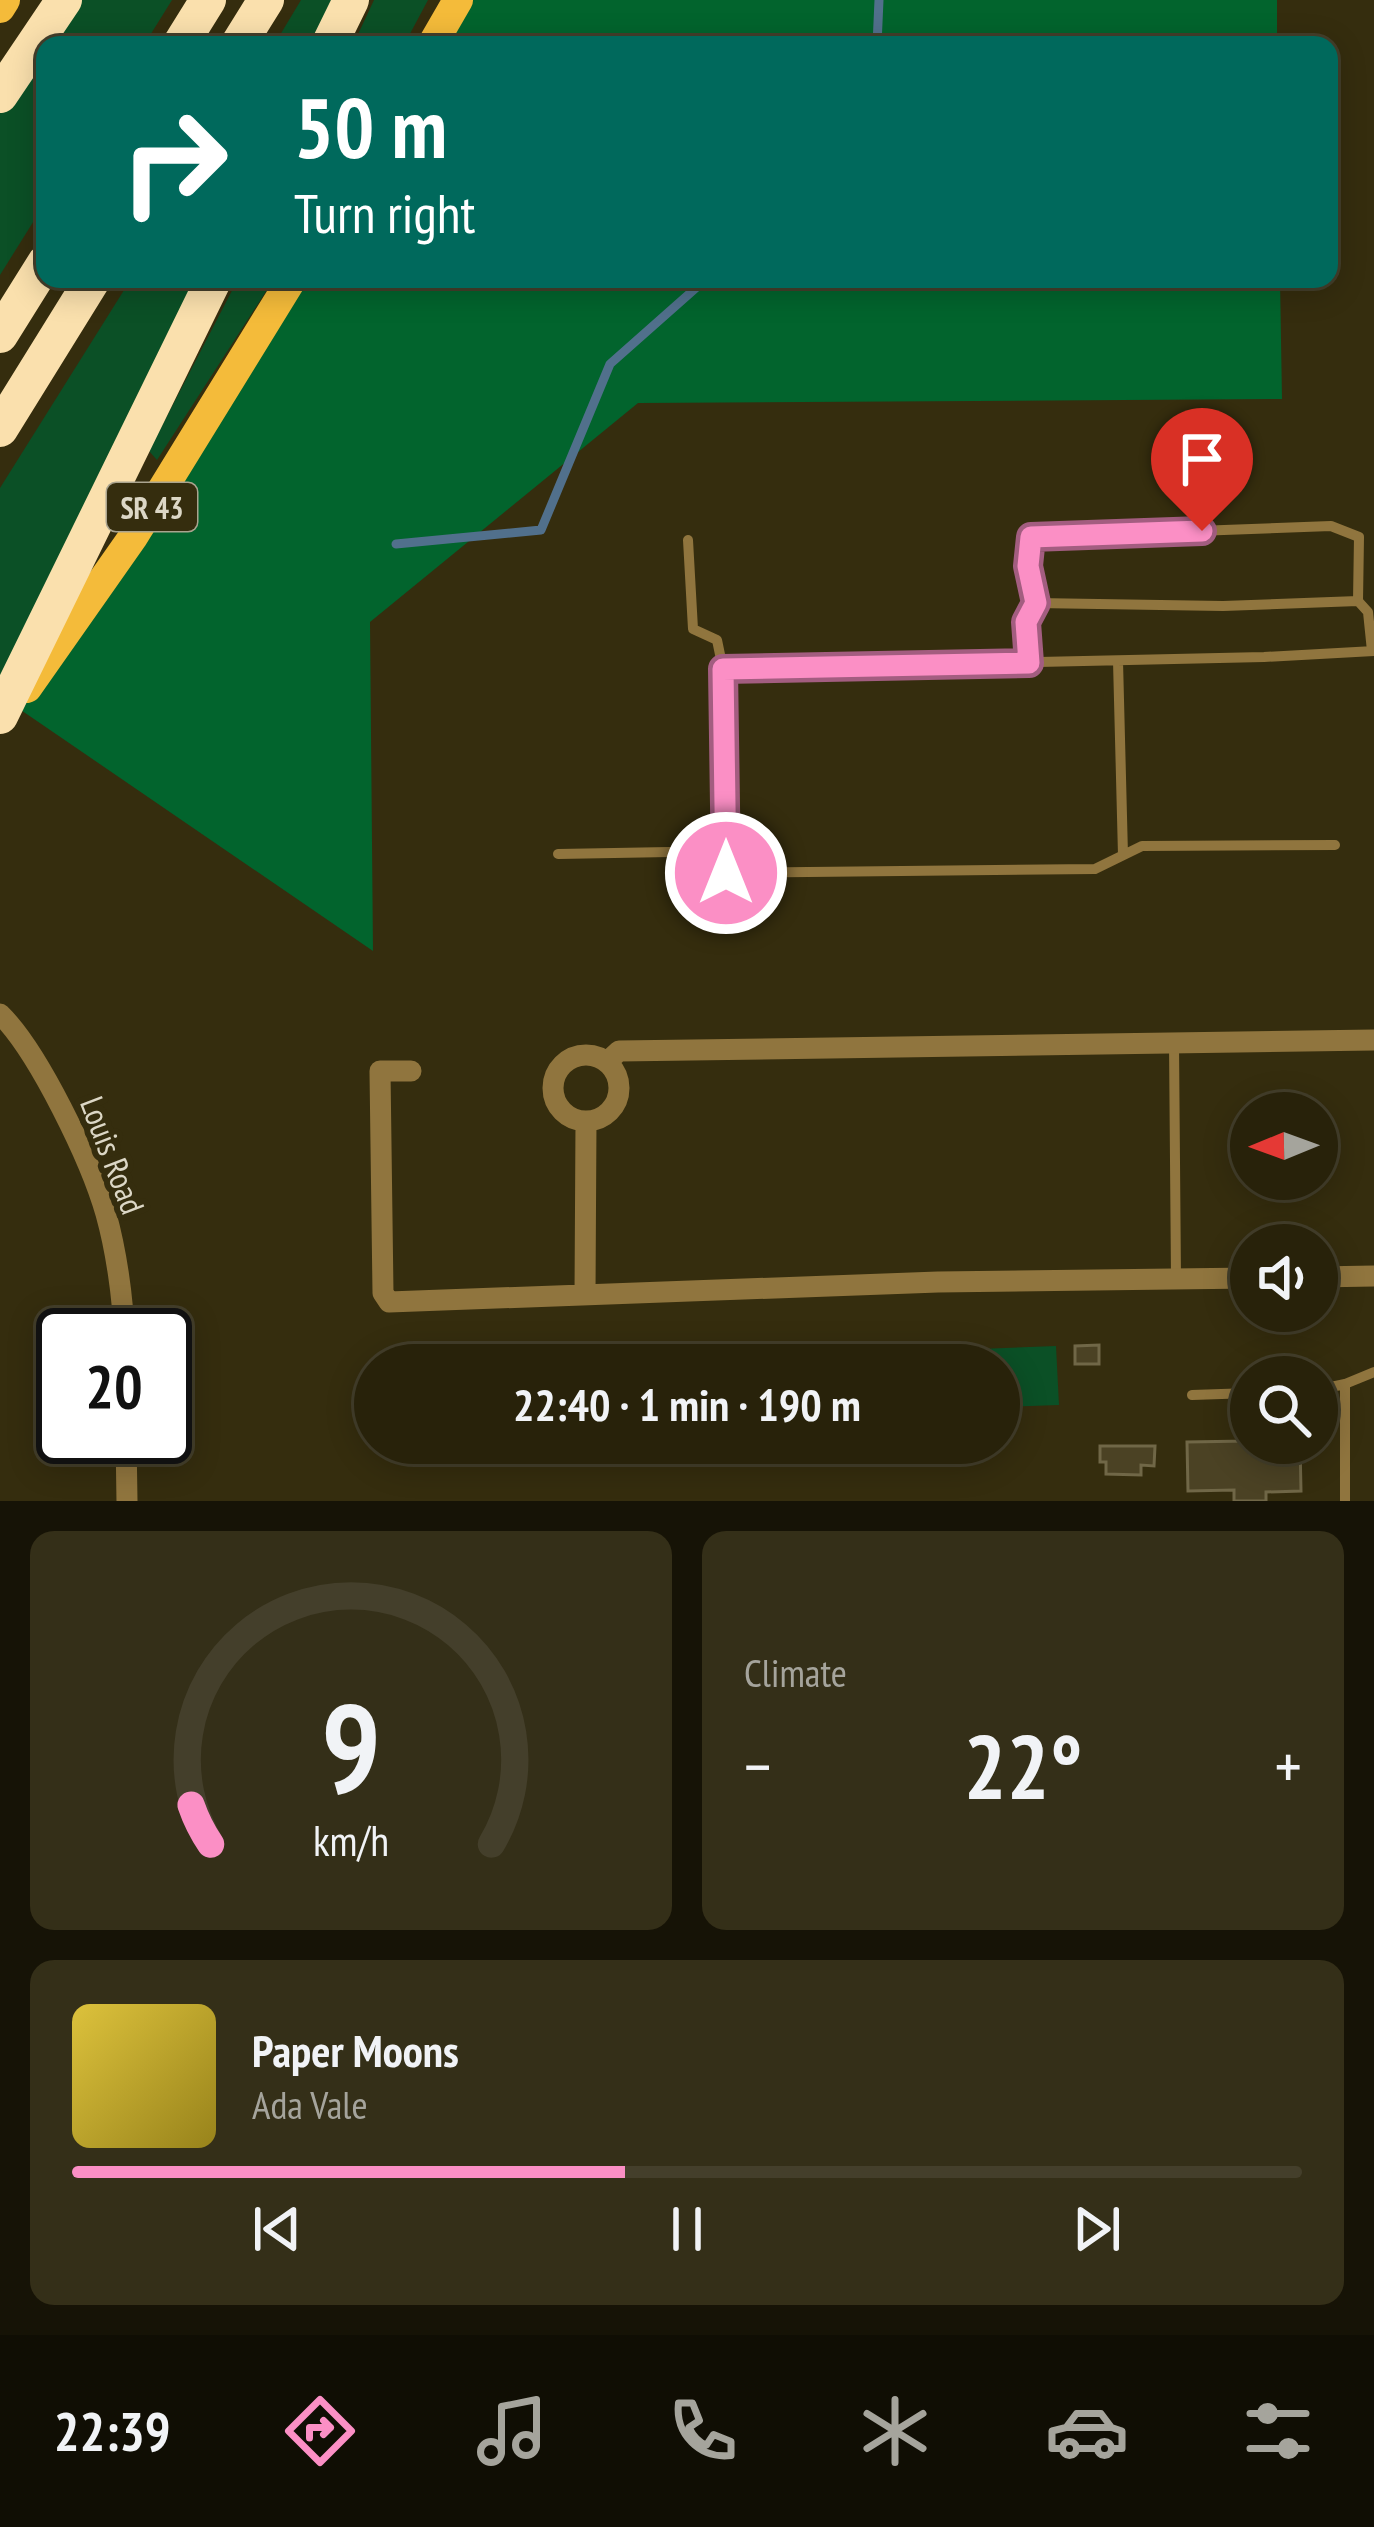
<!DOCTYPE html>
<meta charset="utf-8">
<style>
:root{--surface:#28220a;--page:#342f18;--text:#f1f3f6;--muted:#a5a49c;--line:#443f2b;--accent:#fb8fc5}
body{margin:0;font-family:"PT Sans Narrow",sans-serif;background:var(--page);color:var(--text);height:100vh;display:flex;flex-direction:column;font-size:45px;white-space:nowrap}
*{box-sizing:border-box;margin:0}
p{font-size:39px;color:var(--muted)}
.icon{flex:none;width:66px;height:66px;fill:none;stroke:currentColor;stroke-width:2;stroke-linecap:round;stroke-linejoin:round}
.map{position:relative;height:1501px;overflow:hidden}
.drawer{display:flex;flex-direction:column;gap:30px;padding:30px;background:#161306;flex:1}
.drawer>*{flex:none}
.banner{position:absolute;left:36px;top:36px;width:1302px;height:252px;border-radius:24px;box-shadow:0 6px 30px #0003,0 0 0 3px var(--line);background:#00695c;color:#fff;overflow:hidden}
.needle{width:78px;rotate:269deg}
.controls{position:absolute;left:1230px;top:1092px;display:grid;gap:24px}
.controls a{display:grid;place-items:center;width:108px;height:108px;border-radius:50%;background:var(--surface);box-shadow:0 6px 30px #0003,0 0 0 3px var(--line);font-size:60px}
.speed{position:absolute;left:36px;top:1308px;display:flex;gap:24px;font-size:60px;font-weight:700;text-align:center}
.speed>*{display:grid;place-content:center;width:156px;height:156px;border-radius:50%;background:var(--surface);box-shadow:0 6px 30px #0003,0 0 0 3px var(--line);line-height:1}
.speed .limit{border:6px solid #111;border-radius:18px;background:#fff;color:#111}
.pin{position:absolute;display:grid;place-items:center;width:102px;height:102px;color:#fff;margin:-123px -51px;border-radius:50% 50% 50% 0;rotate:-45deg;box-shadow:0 0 12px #0007}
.pin .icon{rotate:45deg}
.me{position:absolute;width:132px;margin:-66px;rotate:0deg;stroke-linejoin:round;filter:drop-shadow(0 0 9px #0008)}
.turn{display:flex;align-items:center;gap:42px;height:252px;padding:0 60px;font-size:54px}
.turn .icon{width:156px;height:156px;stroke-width:2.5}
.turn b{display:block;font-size:84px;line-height:102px}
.big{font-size:90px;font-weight:700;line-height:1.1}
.drawer .widget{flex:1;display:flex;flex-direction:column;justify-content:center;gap:18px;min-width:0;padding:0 42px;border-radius:24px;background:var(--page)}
.drawer .dial{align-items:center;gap:0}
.dial svg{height:312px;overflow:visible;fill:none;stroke:var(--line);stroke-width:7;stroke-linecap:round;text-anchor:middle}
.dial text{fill:var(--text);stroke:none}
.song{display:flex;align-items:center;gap:36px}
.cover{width:144px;height:144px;border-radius:18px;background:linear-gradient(135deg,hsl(50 70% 55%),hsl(50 70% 35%))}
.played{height:12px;border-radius:6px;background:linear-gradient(90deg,var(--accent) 45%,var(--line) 45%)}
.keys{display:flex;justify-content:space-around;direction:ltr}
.heat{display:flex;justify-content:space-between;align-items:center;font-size:66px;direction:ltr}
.drawer .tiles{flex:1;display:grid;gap:30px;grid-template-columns:1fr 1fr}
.widget:last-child{grid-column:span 2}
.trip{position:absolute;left:354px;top:1344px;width:666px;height:120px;border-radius:60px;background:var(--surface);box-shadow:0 6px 30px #0003,0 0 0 3px var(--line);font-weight:700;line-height:120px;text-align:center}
.tab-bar{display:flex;height:192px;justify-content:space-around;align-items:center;background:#100e04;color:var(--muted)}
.tab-bar .icon{width:84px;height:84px}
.tab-bar .active{color:var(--accent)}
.tab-bar b{font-size:54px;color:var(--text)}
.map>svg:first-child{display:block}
</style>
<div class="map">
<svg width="1374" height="1501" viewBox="0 0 1374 1501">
<rect width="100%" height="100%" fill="#352d0e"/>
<path fill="#0b5026" d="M74,0H172L144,45H45V203L0,275V112Z
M301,0H333L310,45H274Z
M374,0H428L404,45H353Z
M131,279H193L187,298L0,682V488Z
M238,279H274L157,460L149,451Z
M1056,1346L1059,1405L999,1407V1365H927V1351Z"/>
<path fill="#02642d" d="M458,0H1277V45H432Z
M292,279H1280L1282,399L638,403L370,622L373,951L15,706Z"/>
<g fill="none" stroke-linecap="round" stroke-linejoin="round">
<path stroke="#51708c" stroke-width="9" d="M877,45L879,0
M396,544L541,530L610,364L706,279"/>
</g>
<path fill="#4b4224" stroke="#706747" stroke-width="3" d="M1099,1345V1364H1075V1346Z
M1247,1431H1251V1443H1300L1301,1491L1266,1492V1501H1234V1490L1188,1491L1187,1442L1247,1441Z
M1100,1446H1155L1154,1466L1141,1465V1475L1106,1474V1462H1100Z"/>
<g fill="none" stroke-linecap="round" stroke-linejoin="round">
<path stroke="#90753e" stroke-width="10" d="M688,540L693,629L717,640L723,669L1264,657L1374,651
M1036,603L1028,566L1031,537L1331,526L1359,537L1358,601
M1118,661L1123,855
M1029,663L1026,622L1036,603L1223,606L1358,601L1368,612L1372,651
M723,669L726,873L1095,869L1142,846L1335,845
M558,854L726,851
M1174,1043L1176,1279
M1317,1390L1345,1384
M1192,1395L1251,1393
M1345,1501V1384L1374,1372"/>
<path stroke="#90753e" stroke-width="21" d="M0,1014C38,1051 91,1161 106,1214C116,1250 123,1297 124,1335
M553 1088a33 33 0 1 1 66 0a33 33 0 1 1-66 0Z
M607,1062L619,1051L1374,1040
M411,1071H380L383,1293L389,1302L938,1282L1251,1278
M1317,1277L1374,1276
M585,1295L586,1121
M126,1437L127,1501"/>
<path stroke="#f4bb3a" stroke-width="30" d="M0,8L5,0
M432,45L458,0
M27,688L133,537L292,279"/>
<path stroke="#fae0ad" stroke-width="36" d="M180,45L208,0
M238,45L266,0
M329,45L351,0
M0,95L64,0
M0,335L45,263
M0,429L93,279
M0,716L214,279"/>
</g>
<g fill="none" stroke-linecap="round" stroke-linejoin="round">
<defs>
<path id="route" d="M726,873L723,669L1029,663L1026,622L1036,603L1028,566L1031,537L1202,531"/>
</defs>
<use href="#route" stroke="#a35d80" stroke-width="30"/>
<use href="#route" stroke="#fb8fc5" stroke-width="21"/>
</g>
<g text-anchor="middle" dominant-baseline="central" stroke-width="12" stroke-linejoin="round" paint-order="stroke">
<rect fill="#352d0e" stroke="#aaa48f" stroke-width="3" x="107" y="483" width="90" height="48" rx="9"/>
<g font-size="30" font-weight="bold" fill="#dcd7c6">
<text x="152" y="507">SR 43</text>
</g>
<g font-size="33" fill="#dcd7c6" stroke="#352d0e">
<text transform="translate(113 1155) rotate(69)">Louis Road</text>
</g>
</g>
</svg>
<div class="controls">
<a><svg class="needle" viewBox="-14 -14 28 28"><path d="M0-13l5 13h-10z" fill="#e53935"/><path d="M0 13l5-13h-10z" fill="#a5a49c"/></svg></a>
<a><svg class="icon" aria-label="sound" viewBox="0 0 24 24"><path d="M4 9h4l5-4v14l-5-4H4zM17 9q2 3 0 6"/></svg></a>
<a><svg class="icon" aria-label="search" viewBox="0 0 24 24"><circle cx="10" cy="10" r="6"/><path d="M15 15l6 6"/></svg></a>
</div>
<div class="speed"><div class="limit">20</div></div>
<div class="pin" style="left:1202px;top:531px;background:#d93025"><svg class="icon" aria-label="arrive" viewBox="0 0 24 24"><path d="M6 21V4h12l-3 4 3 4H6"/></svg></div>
<svg class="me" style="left:726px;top:873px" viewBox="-20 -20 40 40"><circle r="17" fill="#fb8fc5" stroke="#fff" stroke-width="3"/><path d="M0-11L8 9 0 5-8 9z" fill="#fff"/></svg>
<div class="trip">22:40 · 1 min · 190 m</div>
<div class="banner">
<div class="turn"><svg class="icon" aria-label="right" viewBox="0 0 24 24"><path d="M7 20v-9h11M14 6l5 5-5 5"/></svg><div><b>50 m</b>Turn right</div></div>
</div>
</div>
<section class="drawer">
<div class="tiles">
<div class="widget dial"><svg viewBox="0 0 100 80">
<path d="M14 69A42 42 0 1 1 86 69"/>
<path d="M14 69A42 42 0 0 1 9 59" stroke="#fb8fc5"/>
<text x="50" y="56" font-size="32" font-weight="700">9</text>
<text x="50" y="72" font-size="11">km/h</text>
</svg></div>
<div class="widget"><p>Climate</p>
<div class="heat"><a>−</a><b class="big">22°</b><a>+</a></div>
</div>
<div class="widget">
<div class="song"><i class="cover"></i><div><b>Paper Moons</b><p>Ada Vale</p></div></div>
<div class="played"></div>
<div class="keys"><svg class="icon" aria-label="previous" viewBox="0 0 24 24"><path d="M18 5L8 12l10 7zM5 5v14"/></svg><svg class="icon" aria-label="pause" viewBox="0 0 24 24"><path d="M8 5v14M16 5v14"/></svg><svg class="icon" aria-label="next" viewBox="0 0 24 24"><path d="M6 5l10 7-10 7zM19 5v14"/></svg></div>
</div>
</div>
</section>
<nav class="tab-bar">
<b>22:39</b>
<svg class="icon active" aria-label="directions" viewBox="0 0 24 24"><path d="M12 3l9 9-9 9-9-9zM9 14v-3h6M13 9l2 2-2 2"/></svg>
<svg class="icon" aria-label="music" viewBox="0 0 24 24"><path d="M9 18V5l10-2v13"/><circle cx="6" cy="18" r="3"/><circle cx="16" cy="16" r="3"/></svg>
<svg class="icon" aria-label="phone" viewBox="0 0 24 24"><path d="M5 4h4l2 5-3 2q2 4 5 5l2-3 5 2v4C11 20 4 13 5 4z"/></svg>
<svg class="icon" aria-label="climate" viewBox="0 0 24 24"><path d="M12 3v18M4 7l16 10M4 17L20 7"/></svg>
<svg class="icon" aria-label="car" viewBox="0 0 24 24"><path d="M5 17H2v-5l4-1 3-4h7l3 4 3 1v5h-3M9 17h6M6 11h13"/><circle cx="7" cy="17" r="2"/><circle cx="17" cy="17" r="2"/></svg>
<svg class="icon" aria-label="filters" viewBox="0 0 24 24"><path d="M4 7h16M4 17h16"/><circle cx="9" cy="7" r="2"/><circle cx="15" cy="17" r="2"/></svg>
</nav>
